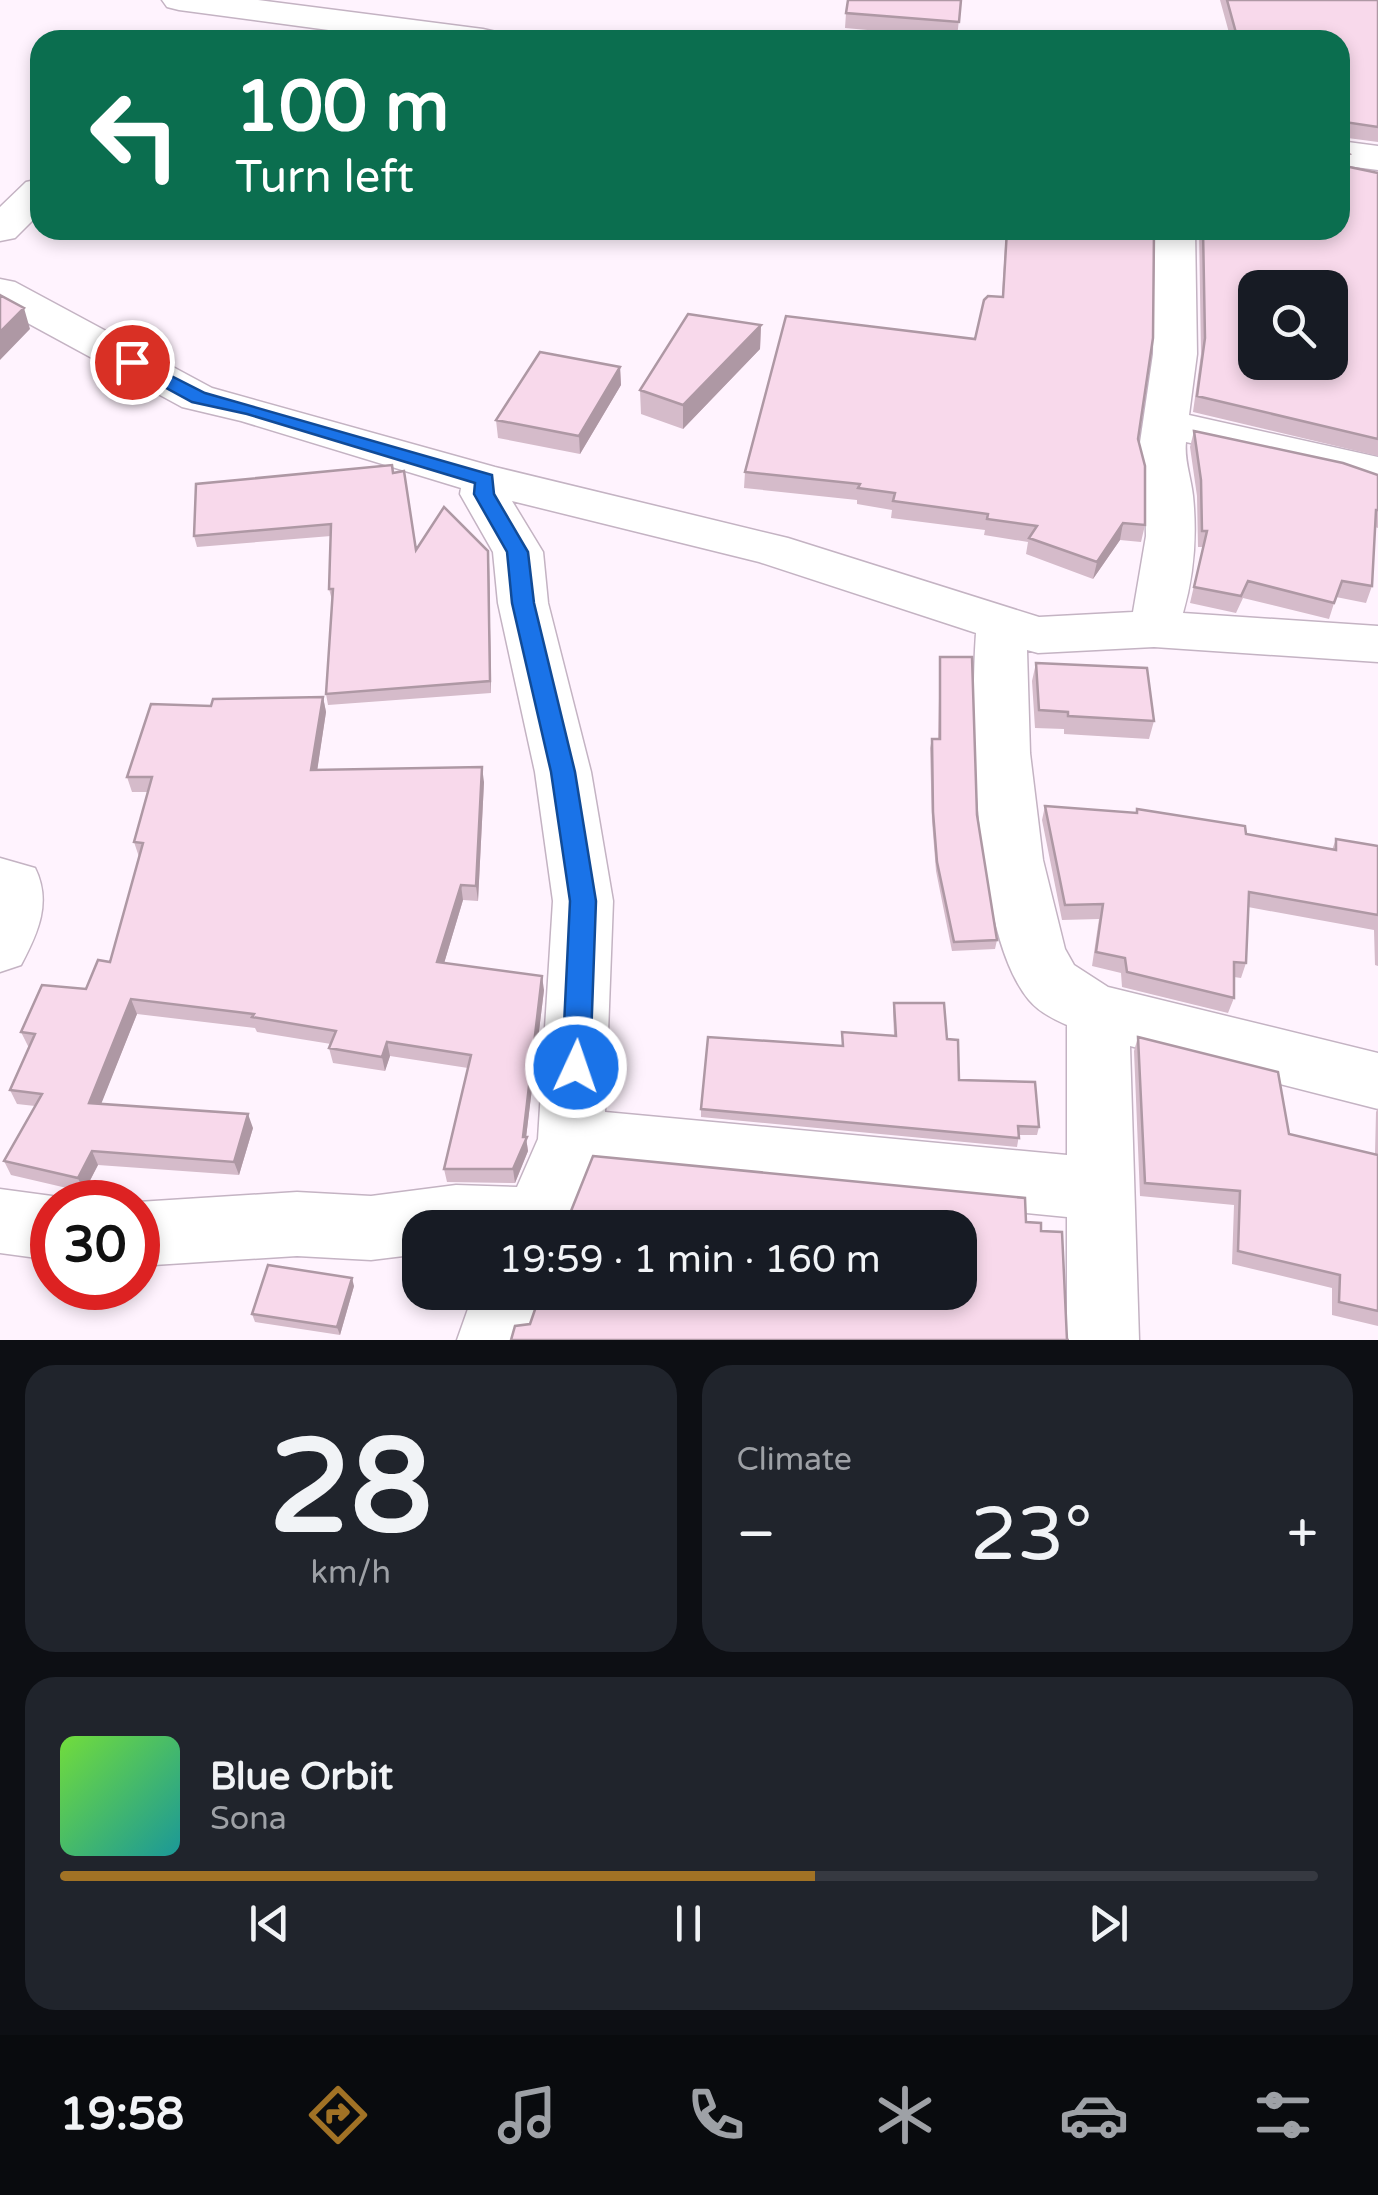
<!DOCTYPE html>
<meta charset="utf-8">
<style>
:root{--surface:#171b24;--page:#20242c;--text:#f1f3f6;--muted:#9ea1a6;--line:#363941;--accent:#a17225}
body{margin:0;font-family:"Varela Round",sans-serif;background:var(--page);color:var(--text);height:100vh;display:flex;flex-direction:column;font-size:38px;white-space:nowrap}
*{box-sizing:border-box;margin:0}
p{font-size:32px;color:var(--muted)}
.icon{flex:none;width:55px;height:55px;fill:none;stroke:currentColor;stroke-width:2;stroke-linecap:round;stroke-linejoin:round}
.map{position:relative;height:1340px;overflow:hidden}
.drawer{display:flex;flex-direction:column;gap:25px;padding:25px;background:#0d0f14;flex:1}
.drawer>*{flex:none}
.guide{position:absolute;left:30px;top:30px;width:1320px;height:210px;border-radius:30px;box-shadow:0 5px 15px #0003;background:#0b6e4f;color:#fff;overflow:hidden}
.controls{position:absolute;left:1238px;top:270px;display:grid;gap:20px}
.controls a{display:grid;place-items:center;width:110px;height:110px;border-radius:20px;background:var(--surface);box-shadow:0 5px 15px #0003;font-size:50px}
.speed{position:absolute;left:30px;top:1180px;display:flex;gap:20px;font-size:50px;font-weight:700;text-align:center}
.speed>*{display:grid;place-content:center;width:130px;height:130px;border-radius:50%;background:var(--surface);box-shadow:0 5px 15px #0003;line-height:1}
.speed .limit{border:15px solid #d22;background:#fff;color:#111}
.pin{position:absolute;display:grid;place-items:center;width:85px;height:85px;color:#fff;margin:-42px;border:5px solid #fff;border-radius:50%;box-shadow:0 2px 10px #0007}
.me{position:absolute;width:110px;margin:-55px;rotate:3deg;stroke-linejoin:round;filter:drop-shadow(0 0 8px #0008)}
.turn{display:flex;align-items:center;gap:35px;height:210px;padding:0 40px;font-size:45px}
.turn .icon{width:130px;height:130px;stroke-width:2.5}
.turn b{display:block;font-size:70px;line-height:85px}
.big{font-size:75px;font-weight:600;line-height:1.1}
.drawer .tile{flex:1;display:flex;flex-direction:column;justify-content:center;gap:15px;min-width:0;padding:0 35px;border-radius:30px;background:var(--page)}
.drawer .dial{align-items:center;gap:0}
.dial b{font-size:130px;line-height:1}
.song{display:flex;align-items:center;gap:30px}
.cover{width:120px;height:120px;border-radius:15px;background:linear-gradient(135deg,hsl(100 70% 55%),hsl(180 70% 35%))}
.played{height:10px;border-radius:5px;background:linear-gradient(90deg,var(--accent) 60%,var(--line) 60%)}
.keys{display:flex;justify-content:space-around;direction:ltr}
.heat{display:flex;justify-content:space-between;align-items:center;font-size:55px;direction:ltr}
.drawer .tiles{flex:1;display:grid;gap:25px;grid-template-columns:1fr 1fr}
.tile:last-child{grid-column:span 2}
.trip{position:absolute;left:402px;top:1210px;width:575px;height:100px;border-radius:30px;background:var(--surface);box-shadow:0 5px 15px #0003;font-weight:600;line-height:100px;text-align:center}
.dock{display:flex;height:160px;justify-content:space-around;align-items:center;background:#090b0e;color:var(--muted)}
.dock .icon{width:70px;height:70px}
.dock .current{color:var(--accent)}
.dock b{font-size:45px;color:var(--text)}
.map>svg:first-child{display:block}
</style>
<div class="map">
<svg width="1378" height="1340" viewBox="0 0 1378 1340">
<rect width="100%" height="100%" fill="#fff3fe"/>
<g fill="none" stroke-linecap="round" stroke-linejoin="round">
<defs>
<path id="street" d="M1155,230H1195L1197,354L1189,415L1378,457V489L1339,476L1186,442C1184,460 1191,477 1193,496C1197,536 1194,575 1183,613L1378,626V662L1154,647L1038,653L1027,650L1030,753L1043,860L1065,949L1074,965L1108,987L1378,1053V1109L1130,1046L1139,1340H1067V1217L592,1171L569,1228H420V1254L371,1260L297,1256L138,1266V1202L297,1192L371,1196L456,1185L517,1187L538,1139L553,901L535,772L498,603L493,552L460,494L461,488L241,421L182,407L0,308V279L15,282L212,388L495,467L788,538L1039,617L1133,612L1146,536L1145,482L1138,456L1153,354ZM512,501L759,562L976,633C970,719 973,933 1029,1000C1039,1012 1053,1019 1067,1025V1155L605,1112L613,901L591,772L548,603L543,552Z
M0,858L35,868C52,902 38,933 21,965L0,972Z
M0,1189L52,1196L69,1202H52V1260L0,1253Z
M474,1292H545L529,1340H457Z"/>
<path id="secondary" d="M162,0H258L483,29L496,32L501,40H403L179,10L167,7Z
M1340,141L1378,146V170L1340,165Z
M40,179V213L15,238L0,241V207L26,182Z"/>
</defs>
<use href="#street" stroke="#c4b3c3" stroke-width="3"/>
<use href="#secondary" stroke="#c4b3c3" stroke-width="3"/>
<use href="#street" fill="#fff" fill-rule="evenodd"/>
<use href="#secondary" fill="#fff" fill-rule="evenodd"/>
</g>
<path fill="#d5bbca" d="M961,0L957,38L845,28L846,13Z
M1220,0H1378V142L1340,137L1341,150L1346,167L1378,173V456L1193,412L1201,354L1199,230H1340V40H1231Z
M1006,230H1154L1138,439L1145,525L1141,542L1120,540L1093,579L1026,554L1028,542L984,535L985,530L891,518L892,510L857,504V500L744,488L745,472L975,339L1002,297Z
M761,325L760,349L683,429L641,414L640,390Z
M620,367L621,385L580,454L498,438L496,420Z
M1194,431L1378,475V528L1375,527L1372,586L1366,603L1336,597L1329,619L1243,598L1236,613L1190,603L1203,547H1198L1197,496L1190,447Z
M393,473L416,550L489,562L491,693L328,705L326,694L332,600L329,589L331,536L197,547L194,536Z
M940,657L977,815L997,940L995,949L952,951L936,871L932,821L930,748L932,739H938Z
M1036,663L1154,721L1149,739L1064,734V729L1035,728L1032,681Z
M323,697L326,712L317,770L484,782L478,901L463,900L444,963L544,990L526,1137L528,1151L515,1183L447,1182L444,1169L468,1068L390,1056L385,1071L333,1063L329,1048L331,1044L257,1032L255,1028L137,1014L101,1103L253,1128L239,1175L98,1165L84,1192L11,1175L4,1161L35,1106L17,1104L10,1090L29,1046H28L21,1032L86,989L110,962L139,857L134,842L148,792H132L127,777L211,706Z
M1045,806L1136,813L1137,809L1246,834L1332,850L1336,839L1378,846V966L1375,965L1374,930L1248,907L1246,963L1241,978L1234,977V998L1228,1013L1122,987L1121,973L1092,966L1099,919L1062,920L1042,820Z
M894,1003L947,1039L959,1080L1039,1127L1037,1135H1019L1017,1147L701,1117V1109L842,1046V1032L894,1035L893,1011Z
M1138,1037L1289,1134L1375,1154L1376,1112L1378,1108V1326L1332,1315V1288L1232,1264L1234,1205L1140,1196L1134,1051Z
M354,1286L340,1335L255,1322L252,1314Z"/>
<path fill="#ae98a4" d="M1349,154L1345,169L1340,171V157Z
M24,308L30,329L0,360V332Z
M761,325L760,349L683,429V405Z
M620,367L621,385L580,454L579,436Z
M1123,523L1120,540L1093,579L1097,562Z
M488,551L489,562L491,693L490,681Z
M323,697L326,712L315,785L311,770Z
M482,767L484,782L478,901L476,886Z
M461,885L463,900L440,977L437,962Z
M542,976L544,990L526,1138L528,1151L515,1183L513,1169L523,1137Z
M131,999L137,1014L96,1117L89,1103Z
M387,1042L390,1056L385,1071L382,1057Z
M248,1114L253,1128L239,1175L234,1162Z
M92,1151L98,1165L84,1192L78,1178Z
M352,1278L354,1286L340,1335L337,1327Z"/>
<path fill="#f8d9eb" stroke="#ae98a4" stroke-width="2.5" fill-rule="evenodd" d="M848,0H961L959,22L846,13Z
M1227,0H1378V127L1345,122L1340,126L1341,150L1349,154L1340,157V40H1238Z
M1340,165L1378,173V439L1197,396L1205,338L1203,230H1340ZM1255,288H1330V362H1255Z
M1007,230H1154L1153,338L1138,439L1145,466V525L1123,523L1097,562L1029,538L1037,526L987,519L988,514L893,501L895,493L858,488L860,484L745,472L786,316L975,339L984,300L988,296L1003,297Z
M0,295L24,308L0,332Z
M688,314L761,325L683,405L640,390Z
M540,352L620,367L579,436L496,420Z
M1194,431L1343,463L1378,475V510H1376L1372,586L1342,581L1334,603L1248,581L1241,596L1194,587L1207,531H1202L1201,480Z
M392,465L393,473L404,471L416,550L444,507L488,551L490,681L326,694L333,589H329L331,524L194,536L196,484Z
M940,657H972L977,815L997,940L954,942L937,862L933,812L932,739H940Z
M1036,663L1147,668L1154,721L1068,716V712L1039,710Z
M323,697L311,770L482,767L476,886L461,885L437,962L542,976L523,1137H527L513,1169H444L471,1055L387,1042L382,1057L329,1048L336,1031L252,1017L254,1014L131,999L89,1103L248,1114L234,1162L92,1151L78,1178L4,1161L42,1094L10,1090L35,1034L21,1032L42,985L86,989L98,960L110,962L143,843L134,842L152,777H127L151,704L211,706L213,699Z
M1045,806L1137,813V809L1245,826L1246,834L1336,850V839L1378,846V915L1249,892L1246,963L1234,962V998L1127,972L1125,958L1096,952L1103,904L1065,905Z
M894,1003H944L947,1039L958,1040L959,1080L1035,1082L1039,1127L1018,1126L1019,1138L701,1109L708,1037L843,1046L842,1032L896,1036Z
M1138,1037L1278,1072L1289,1134L1378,1155V1311L1339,1302L1340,1275L1238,1251L1240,1191L1145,1183Z
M593,1156L1025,1198L1026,1222L1041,1223V1231L1062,1232L1067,1340H1069H511L515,1326L530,1324L541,1292H960V1228H549L554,1213L571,1211Z
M268,1265L352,1278L337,1327L252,1314Z"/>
<path fill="#1a73e8" stroke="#114b97" stroke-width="2.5" d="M132,356L205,393L492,475L494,494L528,552L534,603L575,772L596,901L590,1067L586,1075L576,1079L566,1075L562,1067L570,901L551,772L512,603L507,552L474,494L475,483L247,414L192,402L126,366L123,362Z"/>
</svg>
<div class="controls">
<a><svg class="icon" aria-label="search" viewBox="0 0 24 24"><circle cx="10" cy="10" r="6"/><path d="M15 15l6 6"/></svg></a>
</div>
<div class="speed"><div class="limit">30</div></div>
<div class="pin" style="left:132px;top:362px;background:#d93025"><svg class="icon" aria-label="arrive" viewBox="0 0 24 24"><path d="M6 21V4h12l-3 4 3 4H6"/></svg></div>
<svg class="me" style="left:576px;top:1067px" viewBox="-20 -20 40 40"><circle r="17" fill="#1a73e8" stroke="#fff" stroke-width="3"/><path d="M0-11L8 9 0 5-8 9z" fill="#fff"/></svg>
<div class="trip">19:59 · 1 min · 160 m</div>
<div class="guide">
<div class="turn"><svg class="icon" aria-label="left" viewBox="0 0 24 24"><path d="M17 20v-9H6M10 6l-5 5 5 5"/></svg><div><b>100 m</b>Turn left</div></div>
</div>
</div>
<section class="drawer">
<div class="tiles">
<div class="tile dial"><b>28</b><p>km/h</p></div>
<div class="tile"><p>Climate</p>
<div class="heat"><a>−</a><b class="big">23°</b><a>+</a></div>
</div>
<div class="tile">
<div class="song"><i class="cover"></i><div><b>Blue Orbit</b><p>Sona</p></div></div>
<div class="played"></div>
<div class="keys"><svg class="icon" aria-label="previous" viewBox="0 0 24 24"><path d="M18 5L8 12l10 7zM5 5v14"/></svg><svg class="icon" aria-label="pause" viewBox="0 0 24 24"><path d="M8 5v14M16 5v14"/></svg><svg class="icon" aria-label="next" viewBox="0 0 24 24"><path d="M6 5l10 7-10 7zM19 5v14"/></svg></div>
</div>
</div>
</section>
<nav class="dock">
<b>19:58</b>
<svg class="icon current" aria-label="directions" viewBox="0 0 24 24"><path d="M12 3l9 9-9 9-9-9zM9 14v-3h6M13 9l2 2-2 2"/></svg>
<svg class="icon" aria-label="music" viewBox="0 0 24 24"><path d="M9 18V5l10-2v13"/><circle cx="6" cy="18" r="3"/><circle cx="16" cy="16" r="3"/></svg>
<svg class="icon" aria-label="phone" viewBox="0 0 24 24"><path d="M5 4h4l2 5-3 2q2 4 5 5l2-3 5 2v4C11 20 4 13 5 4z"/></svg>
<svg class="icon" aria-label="climate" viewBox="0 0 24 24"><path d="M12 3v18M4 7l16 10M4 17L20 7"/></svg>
<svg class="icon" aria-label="car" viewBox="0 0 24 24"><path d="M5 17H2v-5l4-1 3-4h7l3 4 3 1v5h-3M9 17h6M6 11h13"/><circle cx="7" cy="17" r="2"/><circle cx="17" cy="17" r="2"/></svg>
<svg class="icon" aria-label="filters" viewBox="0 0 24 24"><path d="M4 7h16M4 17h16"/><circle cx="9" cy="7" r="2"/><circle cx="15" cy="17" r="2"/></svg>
</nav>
